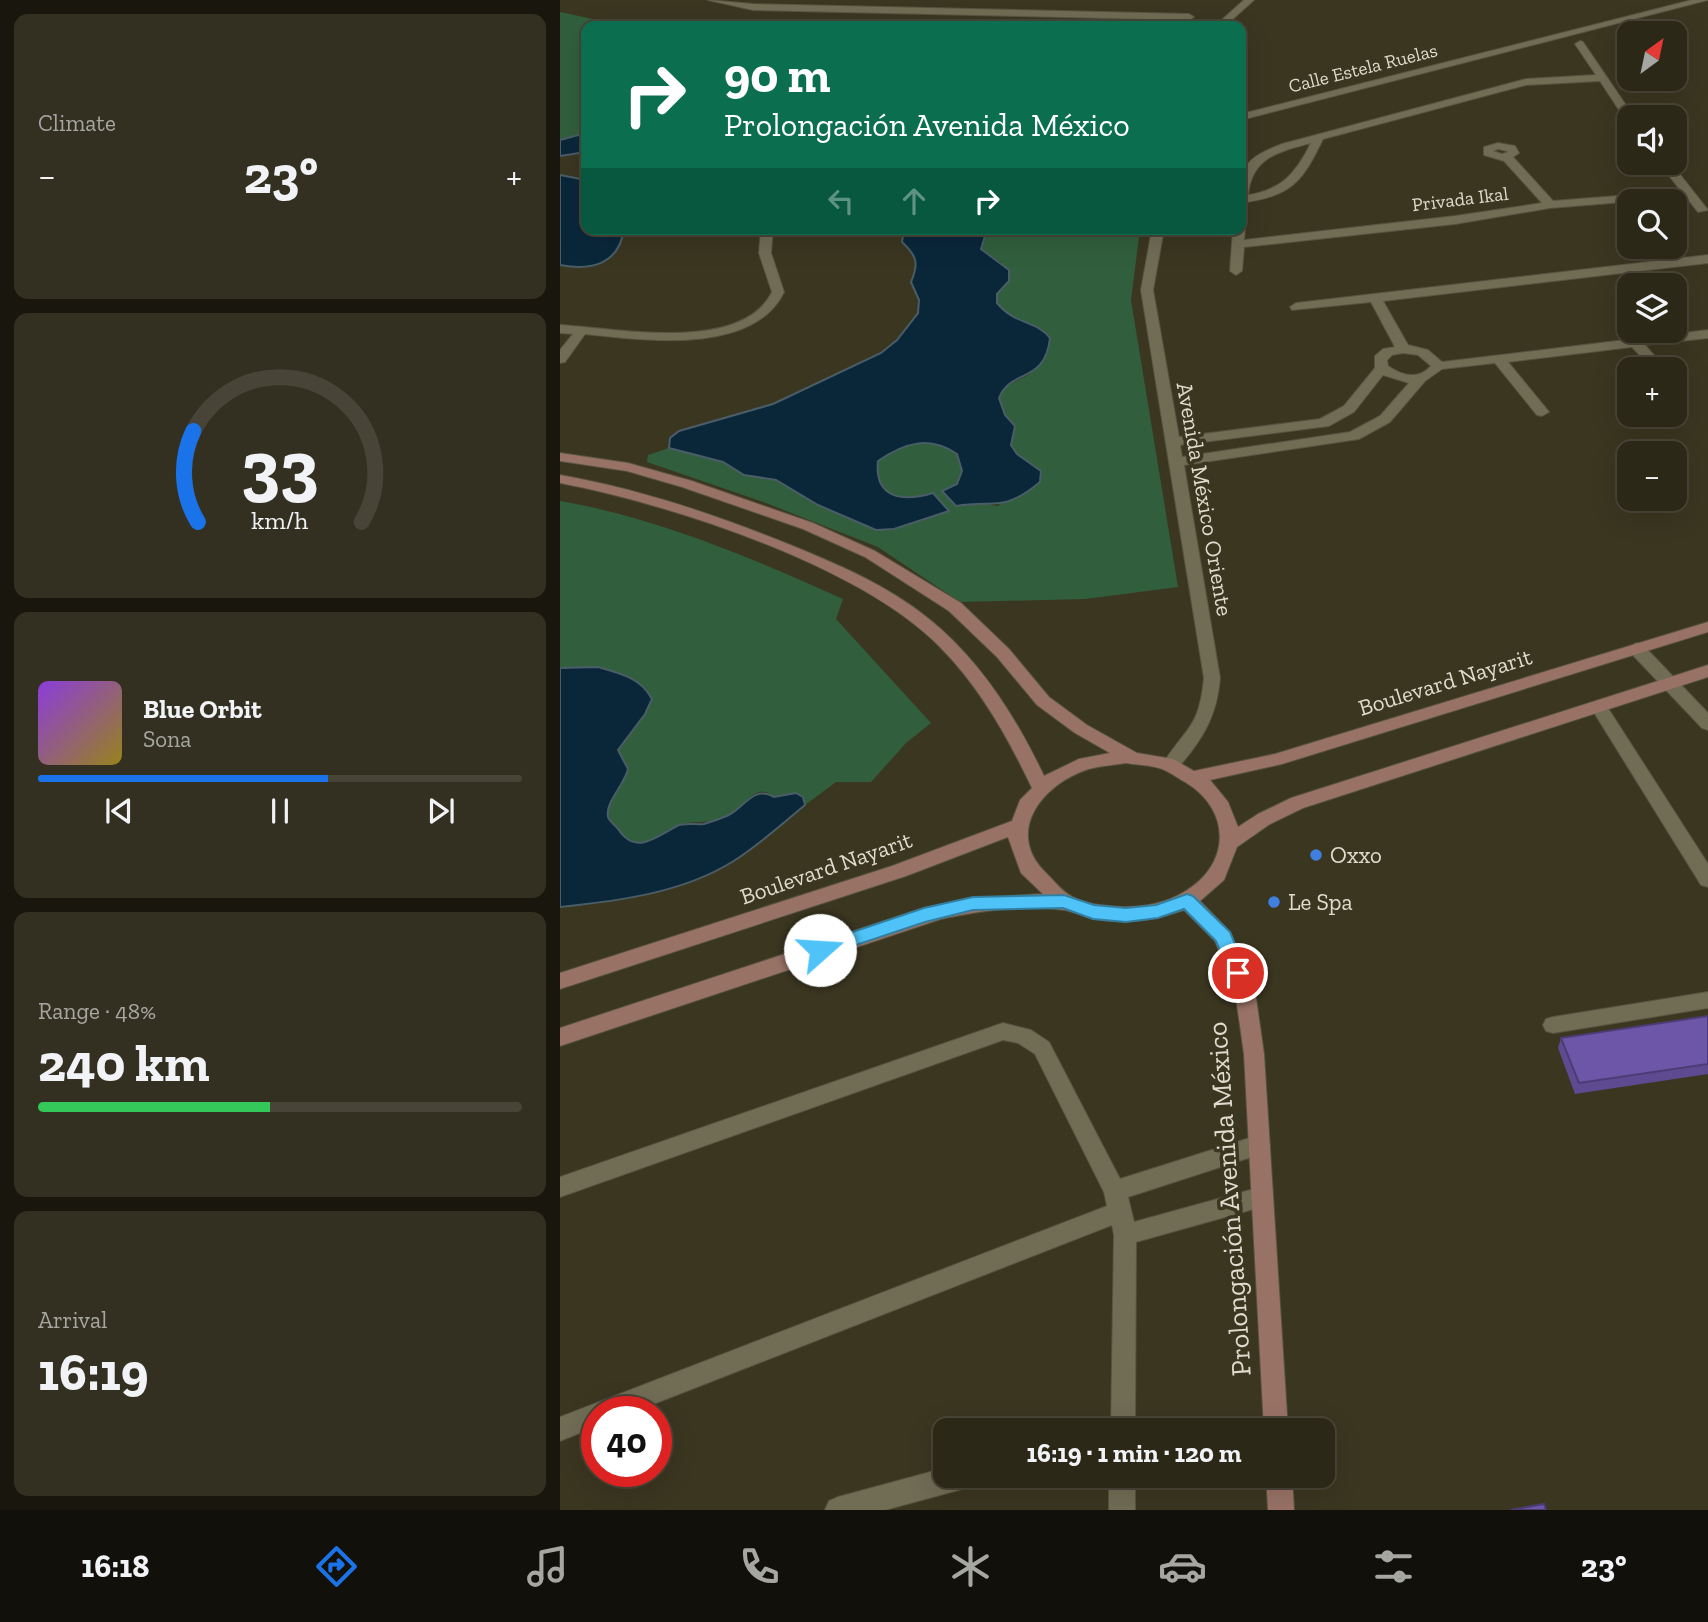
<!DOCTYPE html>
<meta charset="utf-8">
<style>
:root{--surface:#2c2818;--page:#343021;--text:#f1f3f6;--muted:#a6a6a2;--line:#484437;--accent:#1a73e8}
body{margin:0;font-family:"Zilla Slab",serif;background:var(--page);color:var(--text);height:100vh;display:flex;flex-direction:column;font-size:26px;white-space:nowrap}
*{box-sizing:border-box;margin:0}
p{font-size:23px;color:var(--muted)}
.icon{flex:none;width:38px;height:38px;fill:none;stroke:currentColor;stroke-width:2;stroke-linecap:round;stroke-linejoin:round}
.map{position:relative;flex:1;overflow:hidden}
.details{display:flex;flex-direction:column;gap:14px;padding:14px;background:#18160d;width:560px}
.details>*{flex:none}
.hud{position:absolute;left:21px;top:21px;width:665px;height:214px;border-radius:14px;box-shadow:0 7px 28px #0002,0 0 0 2px var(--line);background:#0b6e4f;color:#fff;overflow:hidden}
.needle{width:46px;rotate:33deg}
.tools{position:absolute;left:1057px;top:21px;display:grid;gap:14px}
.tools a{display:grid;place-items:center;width:70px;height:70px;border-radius:14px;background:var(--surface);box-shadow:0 7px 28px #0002,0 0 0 2px var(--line);font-size:35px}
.speed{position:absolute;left:21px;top:1396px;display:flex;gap:14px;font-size:35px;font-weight:700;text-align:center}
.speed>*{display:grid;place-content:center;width:91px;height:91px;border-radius:50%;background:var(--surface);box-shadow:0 7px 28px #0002,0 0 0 2px var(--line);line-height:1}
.speed .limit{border:10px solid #d22;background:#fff;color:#111}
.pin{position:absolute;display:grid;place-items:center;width:60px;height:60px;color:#fff;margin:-30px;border:4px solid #fff;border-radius:50%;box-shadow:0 2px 7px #0007}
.me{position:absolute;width:77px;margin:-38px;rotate:71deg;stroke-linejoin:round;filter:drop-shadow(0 0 5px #0008)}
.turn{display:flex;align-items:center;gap:24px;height:147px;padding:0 28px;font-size:32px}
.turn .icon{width:91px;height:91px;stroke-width:2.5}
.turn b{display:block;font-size:49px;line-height:60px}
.lanes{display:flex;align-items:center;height:66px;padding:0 28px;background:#0003;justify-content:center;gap:35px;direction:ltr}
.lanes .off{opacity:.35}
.big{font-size:52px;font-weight:700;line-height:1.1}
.details .tile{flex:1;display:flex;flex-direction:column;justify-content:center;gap:10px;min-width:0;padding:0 24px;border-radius:14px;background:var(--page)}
.details .dial{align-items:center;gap:0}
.dial svg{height:182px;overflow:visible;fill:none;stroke:var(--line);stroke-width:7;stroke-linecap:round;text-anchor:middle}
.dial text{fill:var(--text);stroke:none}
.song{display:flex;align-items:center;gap:21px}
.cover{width:84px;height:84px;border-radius:10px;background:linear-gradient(135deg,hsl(270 70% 55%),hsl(50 70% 35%))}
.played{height:7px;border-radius:4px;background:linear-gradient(90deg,var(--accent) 60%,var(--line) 60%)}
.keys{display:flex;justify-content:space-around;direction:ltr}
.heat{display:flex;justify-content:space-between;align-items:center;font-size:38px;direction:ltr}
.charge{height:10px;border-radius:5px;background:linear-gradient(90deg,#34c759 48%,var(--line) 0)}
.trip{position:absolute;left:373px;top:1418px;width:402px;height:70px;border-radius:14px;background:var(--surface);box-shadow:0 7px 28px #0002,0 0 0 2px var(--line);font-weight:700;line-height:70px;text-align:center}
.tabs{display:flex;height:112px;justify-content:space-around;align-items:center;background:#12100a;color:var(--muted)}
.tabs .icon{width:49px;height:49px}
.tabs .current{color:var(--accent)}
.tabs b{font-size:32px;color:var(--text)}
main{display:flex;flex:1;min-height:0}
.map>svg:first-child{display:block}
</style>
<main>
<section class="details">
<div class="tile"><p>Climate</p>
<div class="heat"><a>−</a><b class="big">23°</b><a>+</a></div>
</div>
<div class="tile dial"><svg viewBox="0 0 100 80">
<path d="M14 69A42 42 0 1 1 86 69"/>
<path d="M14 69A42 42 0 0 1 12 29" stroke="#1a73e8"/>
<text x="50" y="56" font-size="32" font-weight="700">33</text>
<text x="50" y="72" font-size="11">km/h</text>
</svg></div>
<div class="tile">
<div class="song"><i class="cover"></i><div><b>Blue Orbit</b><p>Sona</p></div></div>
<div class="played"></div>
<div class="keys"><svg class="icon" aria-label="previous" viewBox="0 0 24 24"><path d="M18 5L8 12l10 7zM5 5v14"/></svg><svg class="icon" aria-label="pause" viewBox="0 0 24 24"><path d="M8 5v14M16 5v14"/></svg><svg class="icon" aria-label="next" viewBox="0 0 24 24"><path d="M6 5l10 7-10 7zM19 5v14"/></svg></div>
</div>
<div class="tile"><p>Range · 48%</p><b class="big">240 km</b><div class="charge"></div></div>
<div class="tile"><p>Arrival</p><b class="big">16:19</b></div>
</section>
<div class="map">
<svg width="1148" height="1510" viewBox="0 0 1148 1510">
<rect width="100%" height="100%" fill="#3b3620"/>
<path fill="#315f3d" d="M0,12L65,26H26V133L0,140Z
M411,229H580L571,300L618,587L525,599L400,602L318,547L206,503L87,462L88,455L109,448L163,462L184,475L216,480L258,505L363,518L388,511L373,494C343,502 314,499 318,461C345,443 369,435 397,454L402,471L397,484L382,491L396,506L419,503L438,506L481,471L457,454L451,445L455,426L445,415L439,398L443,388L470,374L462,322L447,315L437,303V294L449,281L441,262L420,249L421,243Z
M0,501C99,518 191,558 283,599L276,619L371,723L346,743L311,782H276L245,805L243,797L236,793L214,797C210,794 205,790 199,792C188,796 179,809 169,815C150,825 139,820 122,824C100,829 80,862 58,829C55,825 49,821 48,817C45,803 64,786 68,769L58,750L61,743L38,667L0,668Z"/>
<path fill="#0a273a" stroke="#4a5d67" stroke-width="2" d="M26,133V152L0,156V140Z
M0,175L26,180V229H64C59,264 32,271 0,265Z
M344,229H411L425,236L421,249L449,270V281L437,294V303C455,325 478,321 490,338C485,384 451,368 439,398L445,415L455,426L451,445L457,454L481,471L480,482C444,512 437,500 396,506L382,491L397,484L402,471L397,454C369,435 344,443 318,461C314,499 343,502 373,493L389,511L334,529L316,530L258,505L216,480L184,475L163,462L109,448L110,438L119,431L213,404L321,353L337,340L358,313L359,300L351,282C359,263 357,256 342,242Z
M38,667C60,673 81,678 92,699L85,714L58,750L68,769C64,786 45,802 48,817C49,821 55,825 58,829C76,856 96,837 117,826C125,822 135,825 144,824C151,822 162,818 169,815C185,806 195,785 214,797L236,793L243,797L245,805C222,824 198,846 172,862C122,893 58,901 0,907V668Z"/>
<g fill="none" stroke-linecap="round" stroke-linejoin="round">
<defs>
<path id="street" d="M148,0L193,4L629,14L634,17L629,20L193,10Z
M684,0H694L665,26H655Z
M1132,0H1148L681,120V114Z
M1020,41L1023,42L1074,117L1065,119L1040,81L966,85L763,139C743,180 733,195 687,202L685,207L681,208C681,167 681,160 722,144L966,79L1036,75L1015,44ZM751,143C736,173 722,190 688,195C692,157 718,152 751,143Z
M938,143L955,146L959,153L953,157L993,201L1121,191L1099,163H1111L1148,210L1138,212L1126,197L990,208L895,224L684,247L682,271L676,275L670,271L673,229H681V226L685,229L684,240L895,216L982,203L944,161L924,155V147ZM938,149L947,151L948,152L942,154L933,151Z
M201,229H213L211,253L224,292C193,356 82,340 25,334L5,362L0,363V350L13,334L0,333V325C54,328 182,354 212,292L199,253Z
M592,229H604L593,290L619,437L760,419L784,406L815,368V356L823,349L835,347L811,302L732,310L730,307L736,303L1148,255V263L823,301L848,345L868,350L882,362L1148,330V338L1085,345L1106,369H1093L1072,347L948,362L989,412L982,416L977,415L935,363L882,369L865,381L830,422L799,439L624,465L660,678C657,717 642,740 617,769H605L602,765C626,727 639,729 644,678L581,290ZM843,353L858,355L871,366C858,380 843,376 828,366L827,360L832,355ZM823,375L849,383L820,416L790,432L622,457L620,445L769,426L794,412Z
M1115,381L1126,388V394L1115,392Z
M1076,643L1082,644L1148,713V730L1142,728L1070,652L1068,648Z
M1038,700L1044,702L1148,864V887L1141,885L1030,706Z
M1148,992V1008L993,1033L986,1031L983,1025L986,1019L993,1017Z
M443,1023L471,1030L489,1042L560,1179L699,1135L707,1138L710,1145L707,1152L568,1197L574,1222L701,1187L709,1190L712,1197L709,1204L701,1207L576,1242L575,1430H551L554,1235L552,1225L73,1412H37V1426L0,1441V1417L547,1206L544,1192L475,1054L458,1043L443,1040L0,1197V1177Z
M385,1468V1475H419L415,1484L406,1488L325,1510H265L269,1501L278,1497Z
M549,1475H575V1510H549Z"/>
<path id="secondary" d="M0,453L68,463L132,481L253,523L315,551L401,603L449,649L489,697L527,725L577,753L613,759L634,771L715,754L1148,622V632L722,764L650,780L668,802L678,827L698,814L731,798L1148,665V677L743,808L710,824L677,847L664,880L640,901L670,932L695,991L704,1054L728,1430H704L684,1054L675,991L655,941L624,910C595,920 566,925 535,919C524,917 514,911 504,910C464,904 420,911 381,919L0,1046V1028L364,908L415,898L483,894L461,873L448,837L346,876L0,989V973L332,866L452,821L460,800L472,788C447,736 420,687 379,646C299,565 110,504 0,483V475C79,489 154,514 228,544C277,564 327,585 369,619C420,660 456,717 484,776L519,759L550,753L515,733L477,705L437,657L389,611L305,557L243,529L122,487L67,471L0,461ZM566,763C577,765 591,765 602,769C610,772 618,778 625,782C672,810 671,865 624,892C606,903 584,907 563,907C545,906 527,905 511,896C503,892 495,882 488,875C443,834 481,784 529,769C540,766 554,765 566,763Z
M706,1475H732L734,1510H708Z"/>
</defs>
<use href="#street" stroke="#575340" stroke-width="2"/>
<use href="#secondary" stroke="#575340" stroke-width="2"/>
<use href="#street" fill="#716c54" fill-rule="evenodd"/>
<use href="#secondary" fill="#997266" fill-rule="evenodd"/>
</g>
<path fill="#5e4a90" d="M1148,1016V1074L1015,1094L998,1048L1001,1038Z"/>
<path fill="#6d56a7" stroke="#4c3c75" stroke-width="2" d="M1148,1016V1064L1019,1083L1001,1038Z
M984,1504L986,1510H951Z"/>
<path fill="#4fc3f7" stroke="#337fa1" stroke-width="2" d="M627,894L633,896L670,932L687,973L685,978L678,981L672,978L656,941L624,909L598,918L566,922L533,919L503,908L413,910L365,922L260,957L254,955L251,950L254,945L364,908L413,897L504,895L534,905L566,908L596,905Z"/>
<g fill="#3f7fe0" stroke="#3b3620" stroke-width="2.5">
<circle cx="756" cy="855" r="7"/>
<circle cx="714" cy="902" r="7"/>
</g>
<g text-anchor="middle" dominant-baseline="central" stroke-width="7" stroke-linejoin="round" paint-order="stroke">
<g font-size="19" fill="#dfdccf" stroke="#3b3620">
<text transform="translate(803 68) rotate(-14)">Calle Estela Ruelas</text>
<text transform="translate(900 199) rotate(-7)">Privada Ikal</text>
</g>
<g font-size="23" fill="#dfdccf" stroke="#3b3620">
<text transform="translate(645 499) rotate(80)">Avenida México Oriente</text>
<text transform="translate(885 682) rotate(-17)">Boulevard Nayarit</text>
<text transform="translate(266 868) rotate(-19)">Boulevard Nayarit</text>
</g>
<g font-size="23" fill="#dfdccf" stroke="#3b3620" text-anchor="start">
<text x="770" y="855">Oxxo</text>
<text x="728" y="902">Le Spa</text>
</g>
<g font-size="28" fill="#dfdccf" stroke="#3b3620">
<text transform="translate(669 1199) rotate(-94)">Prolongación Avenida México</text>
</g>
</g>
</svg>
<div class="tools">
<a><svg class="needle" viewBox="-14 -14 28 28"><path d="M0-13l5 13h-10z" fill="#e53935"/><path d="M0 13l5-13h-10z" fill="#a6a6a2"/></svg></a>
<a><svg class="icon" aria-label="sound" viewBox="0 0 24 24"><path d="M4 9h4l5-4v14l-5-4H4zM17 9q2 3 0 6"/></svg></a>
<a><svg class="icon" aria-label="search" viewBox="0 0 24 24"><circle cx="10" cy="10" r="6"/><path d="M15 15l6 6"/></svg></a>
<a><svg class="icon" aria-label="layers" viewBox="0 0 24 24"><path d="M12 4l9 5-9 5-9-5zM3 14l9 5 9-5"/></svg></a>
<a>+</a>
<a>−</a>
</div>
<div class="speed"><div class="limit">40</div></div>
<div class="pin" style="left:678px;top:973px;background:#d93025"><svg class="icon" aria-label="arrive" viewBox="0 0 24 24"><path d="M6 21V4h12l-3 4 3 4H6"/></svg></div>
<svg class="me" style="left:260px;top:950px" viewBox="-20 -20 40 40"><circle r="19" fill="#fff"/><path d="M0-13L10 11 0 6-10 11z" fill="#4fc3f7"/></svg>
<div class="trip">16:19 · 1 min · 120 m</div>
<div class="hud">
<div class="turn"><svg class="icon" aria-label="right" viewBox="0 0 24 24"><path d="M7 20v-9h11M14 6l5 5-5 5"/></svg><div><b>90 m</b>Prolongación Avenida México</div></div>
<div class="lanes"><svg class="icon off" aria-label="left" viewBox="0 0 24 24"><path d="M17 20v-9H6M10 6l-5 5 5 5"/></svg><svg class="icon off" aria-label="ahead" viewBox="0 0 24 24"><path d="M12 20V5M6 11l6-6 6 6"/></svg><svg class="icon" aria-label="right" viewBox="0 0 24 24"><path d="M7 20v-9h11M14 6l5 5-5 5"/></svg></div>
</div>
</div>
</main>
<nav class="tabs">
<b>16:18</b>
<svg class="icon current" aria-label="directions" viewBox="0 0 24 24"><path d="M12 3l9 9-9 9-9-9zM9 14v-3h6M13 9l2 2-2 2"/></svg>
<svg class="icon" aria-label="music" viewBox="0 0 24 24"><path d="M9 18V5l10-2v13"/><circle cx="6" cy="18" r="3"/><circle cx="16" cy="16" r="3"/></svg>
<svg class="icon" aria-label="phone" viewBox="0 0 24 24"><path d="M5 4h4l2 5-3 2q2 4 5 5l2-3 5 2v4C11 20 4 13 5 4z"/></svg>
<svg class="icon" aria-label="climate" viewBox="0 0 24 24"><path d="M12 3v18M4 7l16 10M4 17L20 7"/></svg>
<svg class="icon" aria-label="car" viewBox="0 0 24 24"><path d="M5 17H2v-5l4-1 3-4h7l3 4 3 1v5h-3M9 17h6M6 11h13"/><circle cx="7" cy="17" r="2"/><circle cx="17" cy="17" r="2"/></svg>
<svg class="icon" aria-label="filters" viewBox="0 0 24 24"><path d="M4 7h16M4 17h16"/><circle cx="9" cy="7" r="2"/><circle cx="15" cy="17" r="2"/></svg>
<b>23°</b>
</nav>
